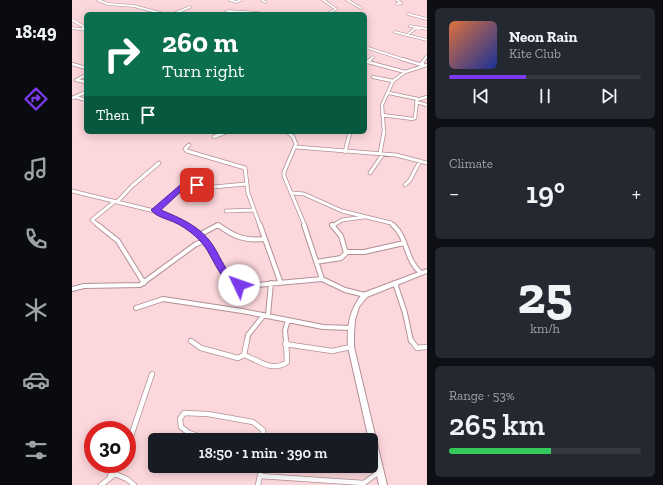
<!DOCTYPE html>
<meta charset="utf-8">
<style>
:root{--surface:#171b24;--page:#242831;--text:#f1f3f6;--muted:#9ea1a6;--line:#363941;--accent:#7c3aed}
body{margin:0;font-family:"Zilla Slab",serif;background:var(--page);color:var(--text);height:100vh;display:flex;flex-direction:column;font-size:15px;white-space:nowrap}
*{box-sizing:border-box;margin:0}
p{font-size:13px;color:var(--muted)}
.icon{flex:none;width:22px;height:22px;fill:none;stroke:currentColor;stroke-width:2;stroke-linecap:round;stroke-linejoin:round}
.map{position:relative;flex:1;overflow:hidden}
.details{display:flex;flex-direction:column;gap:8px;padding:8px;background:#0d0f14;width:236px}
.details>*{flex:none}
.top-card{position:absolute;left:12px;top:12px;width:283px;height:122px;border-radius:6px;box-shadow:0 2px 10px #0003;background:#0b6e4f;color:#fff;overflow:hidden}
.speed{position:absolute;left:12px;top:421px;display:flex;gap:8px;font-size:20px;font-weight:700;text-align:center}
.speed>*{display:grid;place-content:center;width:52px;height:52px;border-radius:50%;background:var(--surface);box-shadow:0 2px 10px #0003;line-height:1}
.speed .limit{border:6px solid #d22;background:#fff;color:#111}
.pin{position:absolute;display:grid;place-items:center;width:34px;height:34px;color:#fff;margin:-17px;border-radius:8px;box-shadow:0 2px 6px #0006}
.me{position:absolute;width:44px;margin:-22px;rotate:312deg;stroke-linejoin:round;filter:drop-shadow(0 0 3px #0008)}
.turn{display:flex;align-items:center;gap:14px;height:84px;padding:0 12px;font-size:18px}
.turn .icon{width:52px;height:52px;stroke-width:2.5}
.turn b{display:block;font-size:28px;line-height:34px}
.then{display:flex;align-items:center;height:38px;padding:0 12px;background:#0003;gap:8px;font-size:15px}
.big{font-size:30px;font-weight:600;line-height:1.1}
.details .tile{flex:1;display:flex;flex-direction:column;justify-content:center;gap:6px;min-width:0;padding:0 14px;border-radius:6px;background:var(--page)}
.details .dial{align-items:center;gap:0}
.dial b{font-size:52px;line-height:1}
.song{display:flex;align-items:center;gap:12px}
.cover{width:48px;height:48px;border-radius:6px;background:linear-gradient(135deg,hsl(20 70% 55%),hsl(230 70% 35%))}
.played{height:4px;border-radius:2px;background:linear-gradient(90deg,var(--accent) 40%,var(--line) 40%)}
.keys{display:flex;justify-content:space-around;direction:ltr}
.heat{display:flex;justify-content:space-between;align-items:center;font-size:22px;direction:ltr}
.charge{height:6px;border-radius:3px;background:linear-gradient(90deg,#34c759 53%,var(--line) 0)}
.trip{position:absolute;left:76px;top:433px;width:230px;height:40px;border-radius:6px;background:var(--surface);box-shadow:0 2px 10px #0003;font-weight:600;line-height:40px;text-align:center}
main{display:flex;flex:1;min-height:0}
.tab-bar{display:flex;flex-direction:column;width:72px;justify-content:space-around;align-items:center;background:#090b0e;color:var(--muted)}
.tab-bar .icon{width:28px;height:28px}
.tab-bar .on{color:var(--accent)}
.tab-bar b{font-size:18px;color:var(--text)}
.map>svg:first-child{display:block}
</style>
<main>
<nav class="tab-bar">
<b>18:49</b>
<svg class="icon on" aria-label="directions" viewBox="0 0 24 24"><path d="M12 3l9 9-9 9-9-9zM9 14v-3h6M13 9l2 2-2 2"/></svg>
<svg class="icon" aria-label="music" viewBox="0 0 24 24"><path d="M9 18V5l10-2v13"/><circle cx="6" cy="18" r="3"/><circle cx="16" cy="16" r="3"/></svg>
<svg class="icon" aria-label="phone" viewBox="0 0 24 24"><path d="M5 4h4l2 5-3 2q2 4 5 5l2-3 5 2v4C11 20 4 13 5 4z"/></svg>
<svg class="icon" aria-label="climate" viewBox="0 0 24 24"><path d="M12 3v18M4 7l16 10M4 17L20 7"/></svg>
<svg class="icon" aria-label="car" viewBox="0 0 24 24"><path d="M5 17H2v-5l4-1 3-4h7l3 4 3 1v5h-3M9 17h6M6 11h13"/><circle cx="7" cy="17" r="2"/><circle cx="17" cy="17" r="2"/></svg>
<svg class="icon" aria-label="filters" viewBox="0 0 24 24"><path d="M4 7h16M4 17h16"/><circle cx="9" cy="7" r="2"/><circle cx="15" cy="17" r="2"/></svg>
</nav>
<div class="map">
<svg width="355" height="485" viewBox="0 0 355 485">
<rect width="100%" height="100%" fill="#fcd7dc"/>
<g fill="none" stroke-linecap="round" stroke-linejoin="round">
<defs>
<path id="minor-far4" d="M26,0L36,4L62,6L92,14
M158,0L164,2L169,0
M190,0L193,2
M251,0L264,9L255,14
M275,0L289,8
M325,0L329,3L325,4
M101,14L118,7
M151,14L156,11L187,13
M186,14H199
M336,14L355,19
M0,20L11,26V28
M338,26L355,29
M0,28L14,30
M323,32L355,40
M335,35L345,27
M293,47L333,60
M298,60L301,57
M352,60L355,56"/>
<path id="minor-far3" d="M330,59L350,65
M295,62L299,59
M293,63L296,62L333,72
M0,64L14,68
M351,64H349L353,59
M14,75L4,80L14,82
M301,77L321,81
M317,93L346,99
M3,97L14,100
M0,98L14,92
M344,102L355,105
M310,115L341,119L343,118L345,100L355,97
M215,132L217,133
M237,132H256
M151,133L155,132
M217,133L224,132
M312,133L310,105L321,81L333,72L355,65"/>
<path id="minor-far2" d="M216,132L221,137L224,144L212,172V176L233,226
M217,133L221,132
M142,137L154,132
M117,145L113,149L115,151L173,168L176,193L188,226
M224,147L324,155L355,163
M273,152L278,132
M308,153L312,132
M298,173L311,154
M114,183L141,187L174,184
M333,185L338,180L348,161
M0,191L82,211L115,226
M220,193L232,194L270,211L319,223L322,226
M45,202L60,186L87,163
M83,211L125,173
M154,211L182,210
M27,226L20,220L42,202
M145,226H147
M260,226L270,220L292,217"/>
<path id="minor-far1" d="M26,225L46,241L72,283
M114,225C120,229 126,233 131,239C144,254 150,286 174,286L250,279L273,290L293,295
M188,225L208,281
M232,225L250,279
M321,225C336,238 333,260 349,273
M127,235L146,225C163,237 172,241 193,239
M274,252H292L332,243
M244,262L269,258L274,253L269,236L260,225
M323,283L333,313L339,341
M0,289L12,286L68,285L124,244L133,241
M64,308L91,299L170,311L251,327L278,328
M196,315L199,283
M175,341L176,335L192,315
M214,341L213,330L216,320"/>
<path id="minor" d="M339,340L345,348L355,347
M119,341L129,348L166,358L172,355L175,340
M213,344L260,351L279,347
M172,355C186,360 201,373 215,362L214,340
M132,438L117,433L109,427L108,419L112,413L136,414L181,422L191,430L192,440
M55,448L80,374
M38,476L43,464
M188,476L292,483L307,472
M29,485L43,474L55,479L62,485
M186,485L190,466"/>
<path id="secondary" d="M355,269V273L295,297L287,307L283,320L282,333V347L315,485H307L299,449V440H297L276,347C275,326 277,310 291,293Z"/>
</defs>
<use href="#minor-far4" stroke="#b39095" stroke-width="3"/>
<use href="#minor-far3" stroke="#b39095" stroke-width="4"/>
<use href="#minor-far2" stroke="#b39095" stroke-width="4.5"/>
<use href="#minor-far1" stroke="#b39095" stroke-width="6"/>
<use href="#minor" stroke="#b39095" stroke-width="6"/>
<use href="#secondary" stroke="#b39095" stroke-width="2"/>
<use href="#minor-far4" stroke="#fff" stroke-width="2"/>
<use href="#minor-far3" stroke="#fff" stroke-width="2.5"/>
<use href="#minor-far2" stroke="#fff" stroke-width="3"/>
<use href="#minor-far1" stroke="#fff" stroke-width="4"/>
<use href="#minor" stroke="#fff" stroke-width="4.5"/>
<use href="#secondary" fill="#fff" fill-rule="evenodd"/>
</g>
<path fill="#7c3aed" stroke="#51269a" d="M114,180L129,185L125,187L116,185L89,210C108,218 128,226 140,244C147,254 152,268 160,276C164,280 169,280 172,285L171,288C153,293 141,257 133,247C126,237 114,228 104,223C96,219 84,217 79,210Z"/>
</svg>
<div class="speed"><div class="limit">30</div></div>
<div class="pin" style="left:125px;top:185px;background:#d93025"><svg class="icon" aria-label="arrive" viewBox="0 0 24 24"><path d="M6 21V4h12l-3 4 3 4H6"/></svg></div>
<svg class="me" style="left:167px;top:285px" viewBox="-20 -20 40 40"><circle r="19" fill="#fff"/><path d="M0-13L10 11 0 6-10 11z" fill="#7c3aed"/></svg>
<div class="trip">18:50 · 1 min · 390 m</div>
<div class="top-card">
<div class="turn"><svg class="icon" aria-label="right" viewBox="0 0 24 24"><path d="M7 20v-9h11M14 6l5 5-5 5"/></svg><div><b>260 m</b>Turn right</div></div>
<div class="then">Then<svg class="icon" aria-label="arrive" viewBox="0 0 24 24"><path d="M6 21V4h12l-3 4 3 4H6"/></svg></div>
</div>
</div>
<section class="details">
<div class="tile">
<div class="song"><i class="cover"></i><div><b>Neon Rain</b><p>Kite Club</p></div></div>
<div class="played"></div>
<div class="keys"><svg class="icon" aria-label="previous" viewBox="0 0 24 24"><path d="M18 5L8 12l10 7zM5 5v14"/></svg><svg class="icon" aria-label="pause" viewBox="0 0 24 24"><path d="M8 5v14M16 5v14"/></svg><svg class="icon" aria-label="next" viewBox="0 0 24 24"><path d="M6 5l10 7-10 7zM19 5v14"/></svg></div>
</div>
<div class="tile"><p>Climate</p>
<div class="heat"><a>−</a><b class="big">19°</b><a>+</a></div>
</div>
<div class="tile dial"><b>25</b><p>km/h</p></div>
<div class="tile"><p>Range · 53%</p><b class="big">265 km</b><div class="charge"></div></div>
</section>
</main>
